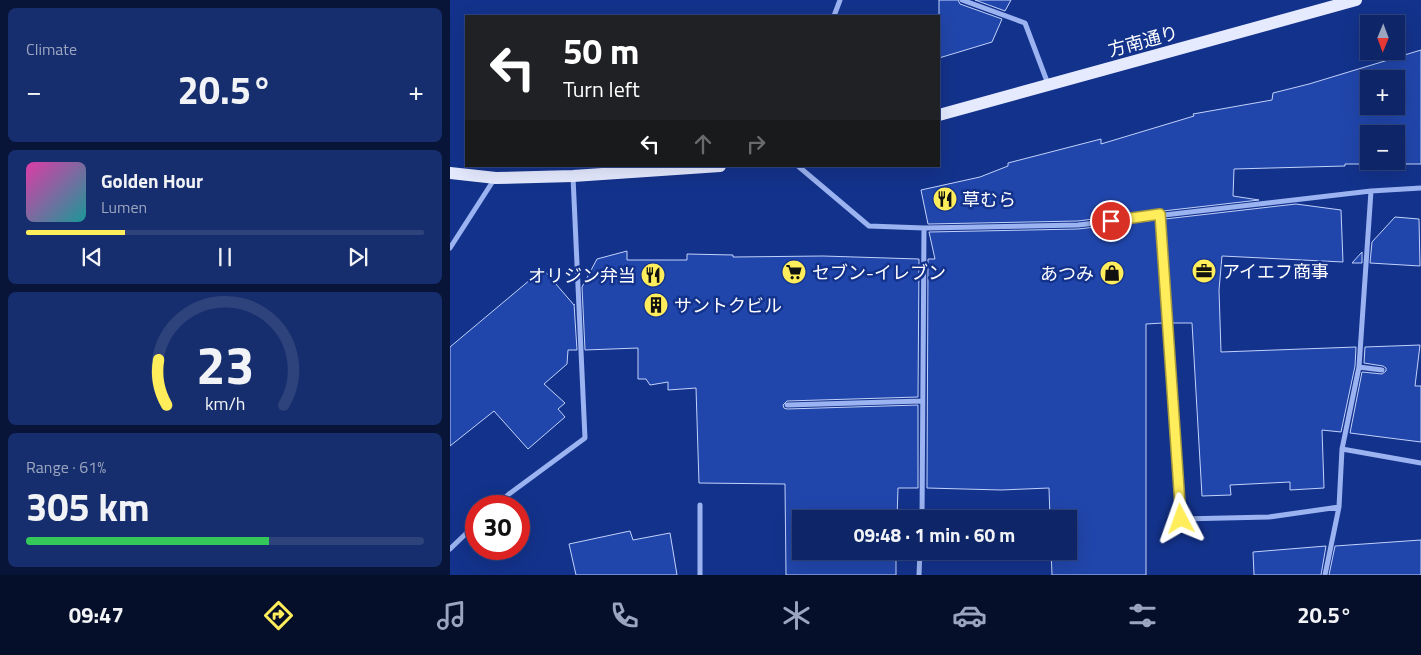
<!DOCTYPE html>
<meta charset="utf-8">
<style>
:root{--surface:#0e2668;--page:#172e6e;--text:#f1f3f6;--muted:#9ba5c0;--line:#2e437c;--accent:#ffed5b}
body{margin:0;font-family:"Titillium Web","Noto Sans JP",sans-serif;background:var(--page);color:var(--text);height:100vh;display:flex;flex-direction:column;font-size:19px;white-space:nowrap}
*{box-sizing:border-box;margin:0}
p{font-size:16px;color:var(--muted)}
.icon{flex:none;width:28px;height:28px;fill:none;stroke:currentColor;stroke-width:2;stroke-linecap:round;stroke-linejoin:round}
.map{position:relative;flex:1;overflow:hidden}
.drawer{display:flex;flex-direction:column;gap:8px;padding:8px;background:#081539;width:450px}
.drawer>*{flex:none}
.guide{position:absolute;left:15px;top:15px;width:475px;height:152px;border-radius:0px;box-shadow:0 5px 20px #0002,0 0 0 1px var(--line);background:#202124;color:#fff;overflow:hidden}
.needle{width:32px;rotate:181deg}
.tools{position:absolute;left:910px;top:15px;display:grid;gap:10px}
.tools a{display:grid;place-items:center;width:45px;height:45px;border-radius:0px;background:var(--surface);box-shadow:0 5px 20px #0002,0 0 0 1px var(--line);font-size:25px}
.speed{position:absolute;left:15px;top:495px;display:flex;gap:10px;font-size:25px;font-weight:700;text-align:center}
.speed>*{display:grid;place-content:center;width:65px;height:65px;border-radius:50%;background:var(--surface);box-shadow:0 5px 20px #0002,0 0 0 1px var(--line);line-height:1}
.speed .limit{border:8px solid #d22;background:#fff;color:#111}
.pin{position:absolute;display:grid;place-items:center;width:42px;height:42px;color:#fff;margin:-21px;border:2px solid #fff;border-radius:50%;box-shadow:0 1px 5px #0007}
.me{position:absolute;width:55px;margin:-28px;rotate:356deg;stroke-linejoin:round;filter:drop-shadow(0 0 4px #0008)}
.turn{display:flex;align-items:center;gap:18px;height:105px;padding:0 15px;font-size:22px}
.turn .icon{width:65px;height:65px;stroke-width:2.5}
.turn b{display:block;font-size:35px;line-height:42px}
.lanes{display:flex;align-items:center;height:48px;padding:0 15px;background:#0003;justify-content:center;gap:25px;direction:ltr}
.lanes .off{opacity:.35}
.big{font-size:38px;font-weight:700;line-height:1.1}
.drawer .tile{flex:1;display:flex;flex-direction:column;justify-content:center;gap:8px;min-width:0;padding:0 18px;border-radius:8px;background:var(--page)}
.drawer .dial{align-items:center;gap:0}
.dial svg{height:130px;overflow:visible;fill:none;stroke:var(--line);stroke-width:7;stroke-linecap:round;text-anchor:middle}
.dial text{fill:var(--text);stroke:none}
.song{display:flex;align-items:center;gap:15px}
.cover{width:60px;height:60px;border-radius:8px;background:linear-gradient(135deg,hsl(320 70% 55%),hsl(180 70% 35%))}
.played{height:5px;border-radius:2px;background:linear-gradient(90deg,var(--accent) 25%,var(--line) 25%)}
.keys{display:flex;justify-content:space-around;direction:ltr}
.heat{display:flex;justify-content:space-between;align-items:center;font-size:28px;direction:ltr}
.charge{height:8px;border-radius:4px;background:linear-gradient(90deg,#34c759 61%,var(--line) 0)}
.trip{position:absolute;left:342px;top:510px;width:285px;height:50px;border-radius:0px;background:var(--surface);box-shadow:0 5px 20px #0002,0 0 0 1px var(--line);font-weight:700;line-height:50px;text-align:center}
.menu{display:flex;height:80px;justify-content:space-around;align-items:center;background:#060f2a;color:var(--muted)}
.menu .icon{width:35px;height:35px}
.menu .active{color:var(--accent)}
.menu b{font-size:22px;color:var(--text)}
main{display:flex;flex:1;min-height:0}
.map>svg:first-child{display:block}
</style>
<main>
<section class="drawer">
<div class="tile"><p>Climate</p>
<div class="heat"><a>−</a><b class="big">20.5°</b><a>+</a></div>
</div>
<div class="tile">
<div class="song"><i class="cover"></i><div><b>Golden Hour</b><p>Lumen</p></div></div>
<div class="played"></div>
<div class="keys"><svg class="icon" aria-label="previous" viewBox="0 0 24 24"><path d="M18 5L8 12l10 7zM5 5v14"/></svg><svg class="icon" aria-label="pause" viewBox="0 0 24 24"><path d="M8 5v14M16 5v14"/></svg><svg class="icon" aria-label="next" viewBox="0 0 24 24"><path d="M6 5l10 7-10 7zM19 5v14"/></svg></div>
</div>
<div class="tile dial"><svg viewBox="0 0 100 80">
<path d="M14 69A42 42 0 1 1 86 69"/>
<path d="M14 69A42 42 0 0 1 9 41" stroke="#ffed5b"/>
<text x="50" y="56" font-size="32" font-weight="700">23</text>
<text x="50" y="72" font-size="11">km/h</text>
</svg></div>
<div class="tile"><p>Range · 61%</p><b class="big">305 km</b><div class="charge"></div></div>
</section>
<div class="map">
<svg width="971" height="575" viewBox="0 0 971 575">
<rect width="100%" height="100%" fill="#13328b"/>
<path fill="#2146ab" stroke="#c2d2fc" fill-rule="evenodd" d="M489,0H508L510,4L552,19L542,42L489,58Z
M525,0H561L555,11Z
M971,50V164H895V166L784,169L783,196L809,200L713,211L709,210L706,211L628,221L478,224L471,190L530,177L558,166V163L651,139V144L744,116L743,114L822,100L823,93L859,84ZM919,79H946V106H919ZM919,134H946V161H919Z
M846,204L891,210L893,262L772,256L769,290L771,352L906,347L905,366L891,432L872,430L874,488L840,490V482L780,485L781,495L752,496L742,323H722L715,219Z
M945,217L969,219L970,266L920,263L922,242Z
M706,220L713,323L696,324V575H602L601,551H619V519H600L599,488L551,490L477,488L478,259H485L479,232L628,229Z
M177,251V260H237V254L283,255V257L373,256L469,259L468,397L337,401L333,405L334,408L337,409L468,405V488H448L447,519H351V551H446V575H336L335,484L249,483L246,388L218,390V382L200,385L196,379H188V348L135,350L132,287L147,259Z
M912,252V263H902Z
M93,269L124,305V304L127,350H118L117,364L94,384L115,403L108,409L115,417L78,449L44,411L0,446V347Z
M970,345L965,386H971V442L900,433L912,372L932,374L936,371V368L933,366L914,363L915,347Z
M180,531L183,540L220,533L227,575H126L119,544Z
M971,540V575H879L885,546Z
M876,546L871,575H804L803,552Z"/>
<g fill="none" stroke-linecap="round" stroke-linejoin="round">
<path stroke="#9bb3f0" stroke-width="5" d="M512,0L575,23L598,84
M384,16L390,0
M348,166L419,226L474,228L628,225L921,191L971,188
M710,214L731,519L819,517L889,507
M0,248L45,178
M909,367L932,370
M337,405L472,401
M892,449L971,463
M46,506L59,494L135,438L123,177
M472,512L528,514
M472,519L474,228
M0,549L26,524
M250,575V505
M469,575L470,551
M875,575L889,507L892,449L909,367L921,191"/>
<path stroke="#e5eaff" stroke-width="12" d="M489,115L906,0
M0,173L46,178L123,176L270,166"/>
</g>
<g fill="none" stroke-linecap="round" stroke-linejoin="round">
<defs>
<path id="route" d="M661,221L710,214L731,519"/>
</defs>
<use href="#route" stroke="#a69a3b" stroke-width="12"/>
<use href="#route" stroke="#ffed5b" stroke-width="9"/>
</g>
<defs>
<symbol id="restaurant-disc" viewBox="-11 -11 22 22"><circle r="9.5" fill="#ffed5b" stroke="#13328b"/><path d="M-5-6h1v4h1v-4h1v4h1v-4h1v5L-1.5 .5V6h-2V.5L-5-1ZM5-6V6H3V1.5H1.5Q1.5-4 5-6Z" fill="#111"/></symbol>
<symbol id="office-disc" viewBox="-11 -11 22 22"><circle r="9.5" fill="#ffed5b" stroke="#13328b"/><path d="M-6-3h4V-5.5h4V-3h4V5H-6ZM-1-4.5V-3h2v-1.5ZM-6 0V1H6V0Z" fill="#111"/></symbol>
<symbol id="supermarket-disc" viewBox="-11 -11 22 22"><circle r="9.5" fill="#ffed5b" stroke="#13328b"/><path d="M-6-5.5h2.5l.6 2H6L4.5 2H-2.5L-4.4-4H-6ZM-1.5 3.2a1.3 1.3 0 1 0 .1 0ZM3 3.2a1.3 1.3 0 1 0 .1 0Z" fill="#111"/></symbol>
<symbol id="shop-disc" viewBox="-11 -11 22 22"><circle r="9.5" fill="#ffed5b" stroke="#13328b"/><path d="M-5-2.5h2.3a2.7 3.5 0 0 1 5.4 0H5L5.5 6h-11ZM-1.5-2.5h3a1.5 2.3 0 0 0-3 0Z" fill="#111"/></symbol>
<symbol id="building-disc" viewBox="-11 -11 22 22"><circle r="9.5" fill="#ffed5b" stroke="#13328b"/><path d="M-4-6H4V6H1V3H-1V6H-4ZM-2.5-4.3h1.7v1.8h-1.7ZM.8-4.3h1.7v1.8H.8ZM-2.5-1h1.7V.8h-1.7ZM.8-1h1.7V.8H.8Z" fill="#111"/></symbol>
</defs>
<g fill-rule="evenodd">
<use href="#restaurant-disc" x="481" y="185" width="28" height="28"/>
<use href="#office-disc" x="740" y="257" width="28" height="28"/>
<use href="#supermarket-disc" x="330" y="258" width="28" height="28"/>
<use href="#shop-disc" x="648" y="259" width="28" height="28"/>
<use href="#restaurant-disc" x="189" y="261" width="28" height="28"/>
<use href="#building-disc" x="192" y="291" width="28" height="28"/>
</g>
<g text-anchor="middle" dominant-baseline="central" stroke-width="5" stroke-linejoin="round" paint-order="stroke">
<g font-size="18" fill="#fff" stroke="#13328b">
<text transform="translate(693 41) rotate(-15)">方南通り</text>
</g>
<g font-size="18" fill="#fff" stroke="#13328b" text-anchor="start">
<text x="512" y="199">草むら</text>
<text x="772" y="271">アイエフ商事</text>
<text x="362" y="272">セブン-イレブン</text>
<text x="644" y="273" text-anchor="end">あつみ</text>
<text x="186" y="275" text-anchor="end">オリジン弁当</text>
<text x="224" y="305">サントクビル</text>
</g>
</g>
</svg>
<div class="tools">
<a><svg class="needle" viewBox="-14 -14 28 28"><path d="M0-13l5 13h-10z" fill="#e53935"/><path d="M0 13l5-13h-10z" fill="#9ba5c0"/></svg></a>
<a>+</a>
<a>−</a>
</div>
<div class="speed"><div class="limit">30</div></div>
<div class="pin" style="left:661px;top:221px;background:#d93025"><svg class="icon" aria-label="arrive" viewBox="0 0 24 24"><path d="M6 21V4h12l-3 4 3 4H6"/></svg></div>
<svg class="me" style="left:731px;top:519px" viewBox="-20 -20 40 40"><path d="M0-17L14 15 0 8-14 15z" fill="#ffed5b" stroke="#fff" stroke-width="4"/></svg>
<div class="trip">09:48 · 1 min · 60 m</div>
<div class="guide">
<div class="turn"><svg class="icon" aria-label="left" viewBox="0 0 24 24"><path d="M17 20v-9H6M10 6l-5 5 5 5"/></svg><div><b>50 m</b>Turn left</div></div>
<div class="lanes"><svg class="icon" aria-label="left" viewBox="0 0 24 24"><path d="M17 20v-9H6M10 6l-5 5 5 5"/></svg><svg class="icon off" aria-label="ahead" viewBox="0 0 24 24"><path d="M12 20V5M6 11l6-6 6 6"/></svg><svg class="icon off" aria-label="right" viewBox="0 0 24 24"><path d="M7 20v-9h11M14 6l5 5-5 5"/></svg></div>
</div>
</div>
</main>
<nav class="menu">
<b>09:47</b>
<svg class="icon active" aria-label="directions" viewBox="0 0 24 24"><path d="M12 3l9 9-9 9-9-9zM9 14v-3h6M13 9l2 2-2 2"/></svg>
<svg class="icon" aria-label="music" viewBox="0 0 24 24"><path d="M9 18V5l10-2v13"/><circle cx="6" cy="18" r="3"/><circle cx="16" cy="16" r="3"/></svg>
<svg class="icon" aria-label="phone" viewBox="0 0 24 24"><path d="M5 4h4l2 5-3 2q2 4 5 5l2-3 5 2v4C11 20 4 13 5 4z"/></svg>
<svg class="icon" aria-label="climate" viewBox="0 0 24 24"><path d="M12 3v18M4 7l16 10M4 17L20 7"/></svg>
<svg class="icon" aria-label="car" viewBox="0 0 24 24"><path d="M5 17H2v-5l4-1 3-4h7l3 4 3 1v5h-3M9 17h6M6 11h13"/><circle cx="7" cy="17" r="2"/><circle cx="17" cy="17" r="2"/></svg>
<svg class="icon" aria-label="filters" viewBox="0 0 24 24"><path d="M4 7h16M4 17h16"/><circle cx="9" cy="7" r="2"/><circle cx="15" cy="17" r="2"/></svg>
<b>20.5°</b>
</nav>
